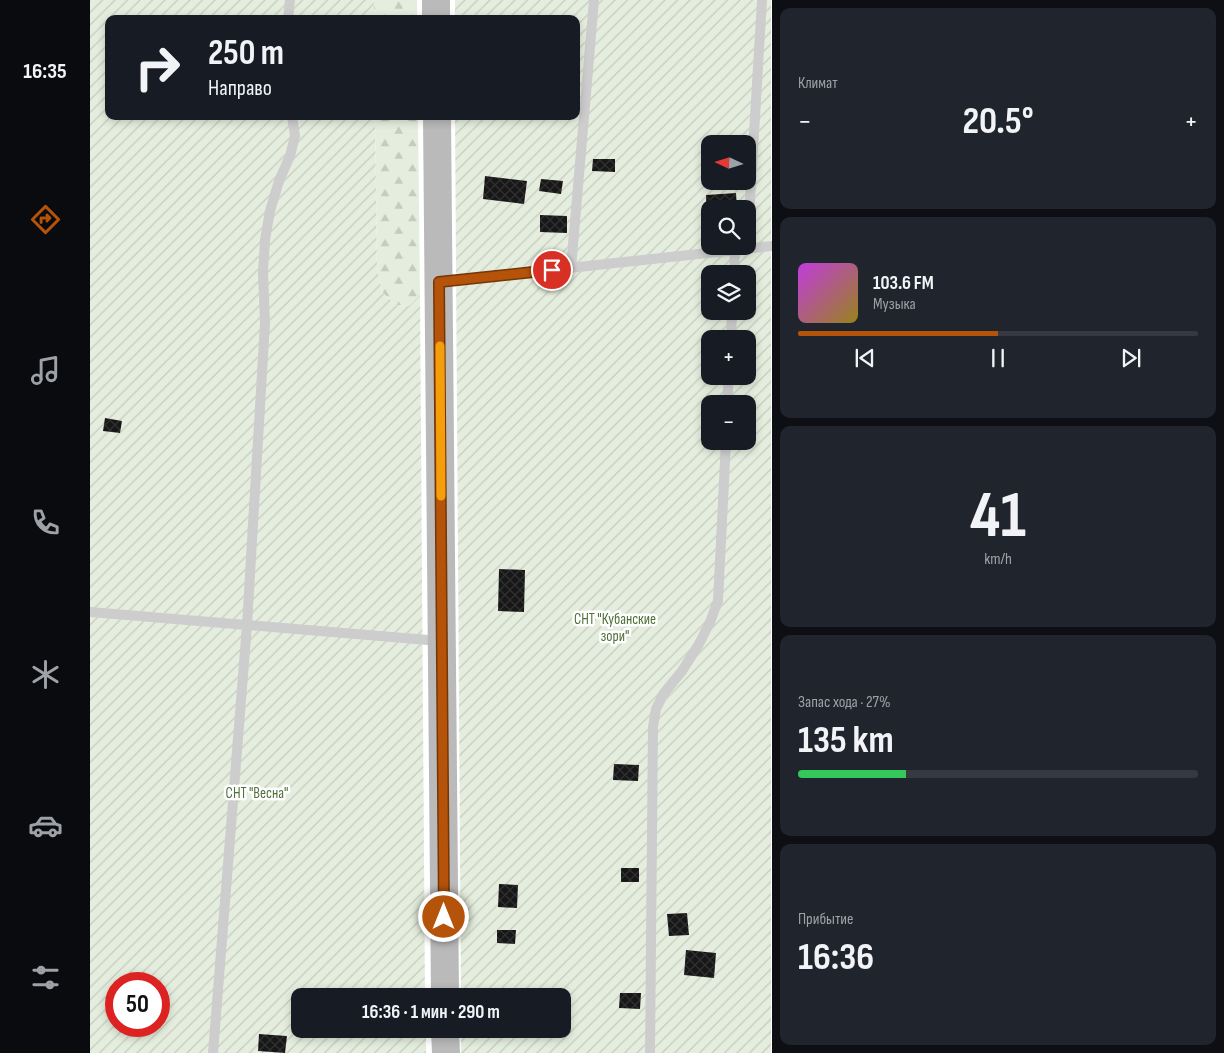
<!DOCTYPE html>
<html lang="ru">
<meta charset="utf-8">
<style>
:root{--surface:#171b24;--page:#20242c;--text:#f1f3f6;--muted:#9ea1a6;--line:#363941;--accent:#b45309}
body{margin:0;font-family:"Sofia Sans Condensed",sans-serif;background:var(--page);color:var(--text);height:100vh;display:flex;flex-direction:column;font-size:19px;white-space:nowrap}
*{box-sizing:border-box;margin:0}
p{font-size:16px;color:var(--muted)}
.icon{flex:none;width:28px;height:28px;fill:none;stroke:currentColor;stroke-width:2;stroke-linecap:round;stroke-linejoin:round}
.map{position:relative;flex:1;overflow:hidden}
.sheet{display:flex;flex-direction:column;gap:8px;padding:8px;background:#0d0f14;width:452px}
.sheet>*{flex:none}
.guide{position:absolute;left:15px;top:15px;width:475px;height:105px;border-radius:10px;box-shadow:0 2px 8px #0003;background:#171b24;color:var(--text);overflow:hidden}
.needle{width:32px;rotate:274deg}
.fabs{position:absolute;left:611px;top:135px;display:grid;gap:10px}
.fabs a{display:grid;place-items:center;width:55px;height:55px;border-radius:10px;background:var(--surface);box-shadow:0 2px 8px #0003;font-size:25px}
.speed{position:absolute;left:15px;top:972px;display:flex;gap:10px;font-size:25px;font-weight:700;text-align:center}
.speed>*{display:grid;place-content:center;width:65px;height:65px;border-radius:50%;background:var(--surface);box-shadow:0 2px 8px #0003;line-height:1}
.speed .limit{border:8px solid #d22;background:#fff;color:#111}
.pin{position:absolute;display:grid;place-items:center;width:42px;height:42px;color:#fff;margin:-21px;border:2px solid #fff;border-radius:50%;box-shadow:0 1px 5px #0007}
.me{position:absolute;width:55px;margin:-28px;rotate:0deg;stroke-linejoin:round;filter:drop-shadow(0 0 4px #0008)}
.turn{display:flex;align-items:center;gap:18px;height:105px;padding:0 20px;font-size:22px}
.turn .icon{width:65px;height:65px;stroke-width:2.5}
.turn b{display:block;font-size:35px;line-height:42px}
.big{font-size:38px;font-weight:700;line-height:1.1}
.sheet .widget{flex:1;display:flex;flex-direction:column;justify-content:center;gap:8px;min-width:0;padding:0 18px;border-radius:10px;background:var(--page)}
.sheet .dial{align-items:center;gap:0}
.dial b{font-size:65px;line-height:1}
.song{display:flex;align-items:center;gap:15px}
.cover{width:60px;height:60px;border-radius:8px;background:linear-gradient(135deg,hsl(290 70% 55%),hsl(50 70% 35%))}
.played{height:5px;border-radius:2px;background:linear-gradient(90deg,var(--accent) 50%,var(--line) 50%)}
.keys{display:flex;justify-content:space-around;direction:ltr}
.heat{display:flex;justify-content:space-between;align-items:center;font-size:28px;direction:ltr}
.charge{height:8px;border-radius:4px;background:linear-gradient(90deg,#34c759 27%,var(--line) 0)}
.trip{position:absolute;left:201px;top:988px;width:280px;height:50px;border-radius:10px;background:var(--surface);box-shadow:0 2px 8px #0003;font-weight:700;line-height:50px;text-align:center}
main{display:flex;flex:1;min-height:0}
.dock{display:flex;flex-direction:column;width:90px;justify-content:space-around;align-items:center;background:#090b0e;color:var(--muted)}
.dock .icon{width:35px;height:35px}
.dock .current{color:var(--accent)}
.dock b{font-size:22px;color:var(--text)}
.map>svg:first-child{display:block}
</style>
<main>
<nav class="dock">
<b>16:35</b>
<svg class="icon current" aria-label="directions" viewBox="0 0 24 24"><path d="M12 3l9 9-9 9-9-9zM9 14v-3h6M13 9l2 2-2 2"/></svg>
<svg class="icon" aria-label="music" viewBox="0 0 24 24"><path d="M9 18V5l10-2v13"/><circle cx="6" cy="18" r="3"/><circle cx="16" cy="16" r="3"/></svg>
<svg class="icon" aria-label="phone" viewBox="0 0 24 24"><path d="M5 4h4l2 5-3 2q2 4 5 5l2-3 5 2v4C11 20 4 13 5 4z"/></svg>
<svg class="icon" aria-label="climate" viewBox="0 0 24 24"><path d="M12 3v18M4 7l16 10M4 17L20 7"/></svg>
<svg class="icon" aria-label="car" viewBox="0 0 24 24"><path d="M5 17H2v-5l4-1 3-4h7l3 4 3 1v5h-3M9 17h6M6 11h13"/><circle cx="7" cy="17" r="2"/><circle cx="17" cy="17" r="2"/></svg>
<svg class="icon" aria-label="filters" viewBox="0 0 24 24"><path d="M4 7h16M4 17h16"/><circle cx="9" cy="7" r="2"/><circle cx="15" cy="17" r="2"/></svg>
</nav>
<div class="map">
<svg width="682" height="1053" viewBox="0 0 682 1053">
<defs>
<pattern id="forest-firs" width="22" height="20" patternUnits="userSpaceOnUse" patternTransform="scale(1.25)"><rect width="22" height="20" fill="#e5eede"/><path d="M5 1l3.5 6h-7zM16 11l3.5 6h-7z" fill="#c5ccbf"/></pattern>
<pattern id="garden-furrows" width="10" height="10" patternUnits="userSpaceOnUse" patternTransform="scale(1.25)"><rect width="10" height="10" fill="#e5eede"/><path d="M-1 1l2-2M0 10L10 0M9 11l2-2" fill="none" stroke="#c5ccbf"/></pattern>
<pattern id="building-cross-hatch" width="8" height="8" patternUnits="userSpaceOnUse" patternTransform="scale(1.25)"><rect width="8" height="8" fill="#171717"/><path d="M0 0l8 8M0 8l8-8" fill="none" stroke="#303030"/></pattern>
</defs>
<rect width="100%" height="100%" fill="#fff"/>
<path fill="url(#forest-firs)" d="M284,0H327V19H284Z
M285,116H328L330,295L319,306L306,305L292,292L287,267Z"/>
<path fill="url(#garden-furrows)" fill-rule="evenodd" d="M0,0H284V19H19V116H285L287,267L292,292L306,305L319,306L330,295L335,996H210V1029H336V1053H0ZM26,984H69V1026H26Z
M365,0H681V1053H371V1029H472V996H371L365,116H486V19H365ZM620,144H658V181H620ZM620,209H658V246H620ZM620,274H658V311H620ZM620,339H658V376H620ZM620,404H658V441H620Z"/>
<path fill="url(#building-cross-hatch)" d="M503,159H525V172L502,171Z
M395,176L437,181L434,204L393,199Z
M451,179L473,181L471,194L449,191Z
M646,193L647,209H620V246H618L616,195Z
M450,215L477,216V233L450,232Z
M15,418L32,421L30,433L13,431Z
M409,569L435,570L434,612L408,611Z
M524,764L549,765L548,781L523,780Z
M531,868H549V882H531Z
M409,884L428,885L427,908L408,907Z
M597,913L599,935L579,936L577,914Z
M407,930H426L425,944L407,943Z
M596,950L626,953L624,978L594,975Z
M530,993H551L550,1009L529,1008Z
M169,1034L197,1036L195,1053L168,1051Z"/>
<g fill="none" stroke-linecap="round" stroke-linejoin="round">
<path stroke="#cdcdcd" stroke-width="10" d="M198,19L200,0
M658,234L672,0
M481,268L504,0
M644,274L645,250
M350,282L645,250L682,246
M641,339L642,311
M637,404L639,376
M0,612L350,641
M123,1053L157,625L175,323L173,272L175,240L180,211L189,181L200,156L205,136L202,116
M560,1053L563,727L566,709L574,693L592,671L609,644L620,622L628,601L636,441"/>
<path stroke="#bababa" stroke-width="28" d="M346,0V19
M347,116L355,996
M355,1029L356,1053"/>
</g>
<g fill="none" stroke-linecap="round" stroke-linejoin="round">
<defs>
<path id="route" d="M354,917L349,282L462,270"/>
</defs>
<use href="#route" stroke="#753606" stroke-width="12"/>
<use href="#route" stroke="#b45309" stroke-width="9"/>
<path stroke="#f59e0b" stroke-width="9" d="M350,346L351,496"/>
</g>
<g text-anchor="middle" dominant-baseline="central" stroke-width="5" stroke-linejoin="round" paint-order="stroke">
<g font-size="15" fill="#50703a" stroke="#fff">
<text x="525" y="619">СНТ "Кубанские<tspan x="525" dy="17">зори"</tspan></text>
<text x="167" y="793">СНТ "Весна"</text>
</g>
</g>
</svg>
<div class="fabs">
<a><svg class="needle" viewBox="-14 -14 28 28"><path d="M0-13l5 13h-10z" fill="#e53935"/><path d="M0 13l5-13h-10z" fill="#9ea1a6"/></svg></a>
<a><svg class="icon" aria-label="search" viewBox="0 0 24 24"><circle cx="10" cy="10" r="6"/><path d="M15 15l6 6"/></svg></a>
<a><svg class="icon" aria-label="layers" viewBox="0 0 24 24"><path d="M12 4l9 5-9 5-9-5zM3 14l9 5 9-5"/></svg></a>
<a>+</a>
<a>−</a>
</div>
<div class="speed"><div class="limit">50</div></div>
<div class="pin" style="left:462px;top:270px;background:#d93025"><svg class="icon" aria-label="arrive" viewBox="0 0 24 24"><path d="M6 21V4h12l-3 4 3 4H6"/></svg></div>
<svg class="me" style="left:354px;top:917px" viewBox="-20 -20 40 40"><circle r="17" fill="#b45309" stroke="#fff" stroke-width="3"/><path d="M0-11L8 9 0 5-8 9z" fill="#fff"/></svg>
<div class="trip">16:36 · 1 мин · 290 m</div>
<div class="guide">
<div class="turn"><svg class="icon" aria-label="right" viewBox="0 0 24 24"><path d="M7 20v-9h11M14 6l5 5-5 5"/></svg><div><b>250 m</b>Направо</div></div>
</div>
</div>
<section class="sheet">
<div class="widget"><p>Климат</p>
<div class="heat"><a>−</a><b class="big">20.5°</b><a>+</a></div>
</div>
<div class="widget">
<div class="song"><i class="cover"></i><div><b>103.6 FM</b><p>Музыка</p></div></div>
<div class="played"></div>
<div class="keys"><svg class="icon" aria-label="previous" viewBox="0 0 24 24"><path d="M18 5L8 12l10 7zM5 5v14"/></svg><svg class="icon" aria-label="pause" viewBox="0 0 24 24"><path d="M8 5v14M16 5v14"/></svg><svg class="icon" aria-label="next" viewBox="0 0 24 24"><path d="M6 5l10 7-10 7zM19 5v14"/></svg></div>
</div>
<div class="widget dial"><b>41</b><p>km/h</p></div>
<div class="widget"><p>Запас хода · 27%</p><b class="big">135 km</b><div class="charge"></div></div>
<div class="widget"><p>Прибытие</p><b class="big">16:36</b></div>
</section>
</main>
